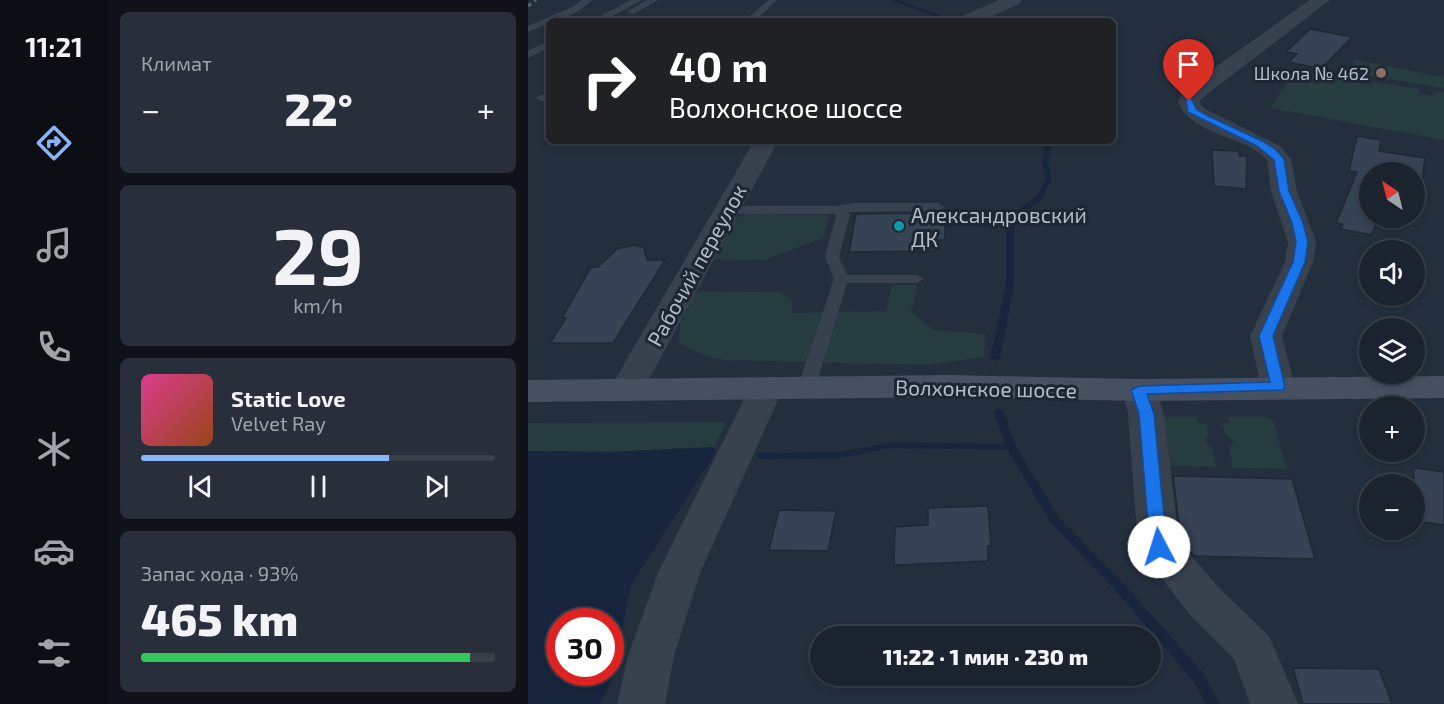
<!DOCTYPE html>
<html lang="ru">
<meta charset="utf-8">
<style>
:root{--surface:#1b232e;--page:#282f3a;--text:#f1f3f6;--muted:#a0a4aa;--line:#39404a;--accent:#8ab4f8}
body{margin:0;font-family:"Exo 2",sans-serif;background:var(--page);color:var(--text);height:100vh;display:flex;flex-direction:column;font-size:22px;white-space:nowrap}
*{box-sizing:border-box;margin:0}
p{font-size:20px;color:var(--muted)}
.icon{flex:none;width:33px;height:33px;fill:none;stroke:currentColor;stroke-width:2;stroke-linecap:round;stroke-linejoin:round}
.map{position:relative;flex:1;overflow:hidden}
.drawer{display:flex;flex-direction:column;gap:12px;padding:12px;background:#0f1319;width:420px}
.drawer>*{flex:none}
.banner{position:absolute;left:18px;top:18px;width:570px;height:126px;border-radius:9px;box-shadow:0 3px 9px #0003,0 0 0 2px var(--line);background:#202124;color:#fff;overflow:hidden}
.needle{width:39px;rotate:325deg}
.tools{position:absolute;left:831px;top:162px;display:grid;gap:12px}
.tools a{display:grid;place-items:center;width:66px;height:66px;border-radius:50%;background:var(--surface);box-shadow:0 3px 9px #0003,0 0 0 2px var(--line);font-size:30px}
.speed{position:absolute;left:18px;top:608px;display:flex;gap:12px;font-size:30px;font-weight:700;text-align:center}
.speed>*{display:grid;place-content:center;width:78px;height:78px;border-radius:50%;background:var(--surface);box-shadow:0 3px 9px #0003,0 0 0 2px var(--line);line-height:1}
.speed .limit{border:9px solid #d22;background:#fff;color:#111}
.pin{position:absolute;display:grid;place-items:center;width:51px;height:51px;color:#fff;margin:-62px -26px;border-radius:50% 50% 50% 0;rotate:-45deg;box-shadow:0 0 6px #0007}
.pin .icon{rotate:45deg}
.me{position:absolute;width:66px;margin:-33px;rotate:355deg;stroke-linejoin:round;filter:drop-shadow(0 0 4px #0008)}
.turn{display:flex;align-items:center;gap:21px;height:126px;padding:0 24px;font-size:27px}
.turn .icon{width:78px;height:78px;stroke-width:2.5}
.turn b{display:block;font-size:42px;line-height:51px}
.big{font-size:45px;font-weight:800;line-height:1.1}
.drawer .card{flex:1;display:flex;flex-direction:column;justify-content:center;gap:9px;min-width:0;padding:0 21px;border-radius:9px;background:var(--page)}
.drawer .dial{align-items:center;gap:0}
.dial b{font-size:78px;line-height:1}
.song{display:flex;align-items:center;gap:18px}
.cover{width:72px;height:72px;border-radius:9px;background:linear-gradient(135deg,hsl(330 70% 55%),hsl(20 70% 35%))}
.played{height:6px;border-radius:3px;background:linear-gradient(90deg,var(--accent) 70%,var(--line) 70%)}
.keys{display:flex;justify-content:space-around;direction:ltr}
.heat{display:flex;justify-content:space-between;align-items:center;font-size:33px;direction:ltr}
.charge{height:9px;border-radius:4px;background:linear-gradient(90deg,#34c759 93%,var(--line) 0)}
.trip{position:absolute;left:282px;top:626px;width:351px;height:60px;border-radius:30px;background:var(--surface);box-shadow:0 3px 9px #0003,0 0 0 2px var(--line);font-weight:800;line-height:60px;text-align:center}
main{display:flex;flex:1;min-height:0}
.tab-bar{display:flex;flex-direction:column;width:108px;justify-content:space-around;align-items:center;background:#0b0e12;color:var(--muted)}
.tab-bar .icon{width:42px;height:42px}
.tab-bar .selected{color:var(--accent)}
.tab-bar b{font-size:27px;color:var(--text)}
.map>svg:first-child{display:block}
</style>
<main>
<nav class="tab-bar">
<b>11:21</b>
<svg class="icon selected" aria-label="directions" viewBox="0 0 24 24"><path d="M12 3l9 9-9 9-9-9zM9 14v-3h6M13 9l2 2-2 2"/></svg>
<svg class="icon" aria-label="music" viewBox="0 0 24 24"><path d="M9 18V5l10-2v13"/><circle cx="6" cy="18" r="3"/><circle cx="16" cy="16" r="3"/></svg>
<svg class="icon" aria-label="phone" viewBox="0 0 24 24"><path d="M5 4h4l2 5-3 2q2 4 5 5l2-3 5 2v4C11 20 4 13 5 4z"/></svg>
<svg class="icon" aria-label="climate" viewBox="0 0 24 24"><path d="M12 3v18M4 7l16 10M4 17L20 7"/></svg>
<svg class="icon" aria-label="car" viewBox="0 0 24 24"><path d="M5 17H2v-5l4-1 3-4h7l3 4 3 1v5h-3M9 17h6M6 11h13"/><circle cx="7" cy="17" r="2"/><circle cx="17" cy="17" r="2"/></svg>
<svg class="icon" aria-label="filters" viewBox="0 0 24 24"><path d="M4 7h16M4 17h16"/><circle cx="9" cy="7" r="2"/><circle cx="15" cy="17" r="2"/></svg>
</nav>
<section class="drawer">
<div class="card"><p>Климат</p>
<div class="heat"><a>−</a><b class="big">22°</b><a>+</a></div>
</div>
<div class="card dial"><b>29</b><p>km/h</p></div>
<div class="card">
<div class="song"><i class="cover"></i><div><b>Static Love</b><p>Velvet Ray</p></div></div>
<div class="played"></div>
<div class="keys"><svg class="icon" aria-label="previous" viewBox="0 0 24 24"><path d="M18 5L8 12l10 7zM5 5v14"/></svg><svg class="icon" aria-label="pause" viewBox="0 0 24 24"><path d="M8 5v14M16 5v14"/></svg><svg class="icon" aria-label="next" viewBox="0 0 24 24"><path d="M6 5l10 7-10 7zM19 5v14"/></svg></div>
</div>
<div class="card"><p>Запас хода · 93%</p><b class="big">465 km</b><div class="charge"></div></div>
</section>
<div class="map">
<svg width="916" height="704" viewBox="0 0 916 704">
<rect width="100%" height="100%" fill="#242f3e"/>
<path fill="#263c3f" d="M828,60L916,77V88L832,75L822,67Z
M769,70L892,89L891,93L906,96L908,91L916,92V140L742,108Z
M219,214L302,215L295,238L236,260L184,259L206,218Z
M364,285H389L383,312L406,330L457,334L456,356L431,361L396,365L195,360L177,356L151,343L152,323L168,291L251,292L263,300L265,313L358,311Z
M633,417H669L672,424H678L680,433L676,441L684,449L688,467L636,466Z
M700,417H739L745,420L759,469L705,468L701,449L705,441L697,433L694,424L702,423Z
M198,422L186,447L82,452L0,451V423Z"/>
<path fill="#17263c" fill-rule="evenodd" d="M186,447L188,452L185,457L103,585L84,679L72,704H0V451L82,452ZM32,621H82V672H32Z"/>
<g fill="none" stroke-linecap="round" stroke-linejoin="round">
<path fill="#17263c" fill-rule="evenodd" d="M363,0H370L427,21H420Z
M518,141H524L520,162L524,179L514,199L488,219L486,233V285L472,358L467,361L462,358L478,285V233L480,218L508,196L518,179L514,162Z
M471,409L476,412L488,447L530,516L599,588L677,675L691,704H677L667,683L591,594L522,522L480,450L363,448L313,458L234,459L230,458L229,456L230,454L234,453L313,452L363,442L477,444L466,412Z"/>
</g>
<path fill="#364354" stroke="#1f2835" stroke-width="1.5" d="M782,29L824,37L793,69L761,62L769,54L758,52Z
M829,136L853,140L851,151L897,158L889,220L881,218H886V172H842V218H851L843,235L813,229L815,224L808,223L829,172L821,171Z
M684,150L711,151V156H719L718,189L686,186Z
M417,210V240H406L405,251L321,252L328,214L410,213Z
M106,245L116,248L119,260H137L85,343H22L38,318H34L63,267H70L89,249Z
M886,468L916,472V525L886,521Z
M645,476L764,479L787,559L666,556L653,541Z
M460,506L463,546H460V561L366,565L367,527L400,525V508Z
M251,510L308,511L300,551L241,550Z
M765,668L851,669L864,704H775Z"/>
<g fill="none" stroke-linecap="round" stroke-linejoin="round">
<path fill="#38414e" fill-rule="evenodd" d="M54,0H64C54,10 36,21 21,21V23L0,32V26L44,7Z
M103,0H114L75,21H63Z
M119,0H130L106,14L99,12Z
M240,0H249L227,21H217Z
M21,41V48L0,58V51Z
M21,95V101H13L8,98L13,95Z
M326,203H410L417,207L410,211L320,212L322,215L311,257L319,275H389L396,279L389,283H319L287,389L284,393H272L269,389L306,279L297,257L308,216L306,214H199L192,210L199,206H309Z"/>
<path fill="#38414e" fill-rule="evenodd" d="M471,0H494L491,4L453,21H429L432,17Z
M782,0H802L678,95L672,101L674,107L683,112L752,146L763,159L769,191L788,242L785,262L754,336L767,387L762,395L750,398L738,395L733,387L722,336L757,262L760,242L743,191L739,160C717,135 661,135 650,101L662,85Z
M226,141H250L115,390L110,398L98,401L86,398L81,390Z
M238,378L250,381L255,389L172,573L146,656L137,704H89L100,656L130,573L221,389L226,381Z
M611,379L623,382L628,390L636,414L651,542L694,591L741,636L770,704H722L706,659L662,615L610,547L600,414L594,390L599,382Z"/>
<path fill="#465061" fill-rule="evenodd" d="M420,375L611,379L916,376V398L611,401L420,397L0,402V380Z"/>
<path stroke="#5a6575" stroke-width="3" stroke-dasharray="4 4" stroke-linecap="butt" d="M0,6L8,0"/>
</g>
<path fill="#1a73e8" stroke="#114b97" stroke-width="1.5" d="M658,99H664L668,109L678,115L736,142L747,149L756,159L761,191L775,223L780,242L777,262L745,336L757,387L755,390L619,394L626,414L639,547L637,552L631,554L625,552L622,547L611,414L603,390L611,386L742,382L731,336L765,262L768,242L764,223L751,191L746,160L729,146L660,112Z"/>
<circle fill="#8d6e63" stroke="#1d2633" stroke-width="2" cx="853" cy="73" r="6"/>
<circle fill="#0f9aa8" stroke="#1d2633" stroke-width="2" cx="371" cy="226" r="6"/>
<g text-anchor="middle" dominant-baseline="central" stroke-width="6" stroke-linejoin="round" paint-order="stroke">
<g font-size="18" fill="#b4bcc9" stroke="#1d2633" text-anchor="end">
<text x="841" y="73">Школа № 462</text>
</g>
<g font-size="21" fill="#b4bcc9" stroke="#1d2633" text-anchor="start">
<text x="383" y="214">Александровский<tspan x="383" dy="24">ДК</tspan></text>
</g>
<g font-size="21" fill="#b4bcc9" stroke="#1d2633">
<text transform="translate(168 265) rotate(-61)">Рабочий переулок</text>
<text transform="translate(458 388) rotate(1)">Волхонское шоссе</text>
</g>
</g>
</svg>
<div class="tools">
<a><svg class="needle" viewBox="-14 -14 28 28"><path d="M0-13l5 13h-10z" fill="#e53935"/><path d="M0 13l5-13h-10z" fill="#a0a4aa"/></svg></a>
<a><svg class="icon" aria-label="sound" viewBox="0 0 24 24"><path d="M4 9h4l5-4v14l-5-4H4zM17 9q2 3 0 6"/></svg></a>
<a><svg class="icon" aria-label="layers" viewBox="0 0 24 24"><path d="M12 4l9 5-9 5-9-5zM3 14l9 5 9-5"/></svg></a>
<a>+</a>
<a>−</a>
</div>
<div class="speed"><div class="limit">30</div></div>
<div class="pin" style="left:661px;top:101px;background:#d93025"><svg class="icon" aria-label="arrive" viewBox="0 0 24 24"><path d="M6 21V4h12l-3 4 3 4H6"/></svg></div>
<svg class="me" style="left:631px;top:547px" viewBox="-20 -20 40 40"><circle r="19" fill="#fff"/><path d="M0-13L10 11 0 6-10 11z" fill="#1a73e8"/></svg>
<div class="trip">11:22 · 1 мин · 230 m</div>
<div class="banner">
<div class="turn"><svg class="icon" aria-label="right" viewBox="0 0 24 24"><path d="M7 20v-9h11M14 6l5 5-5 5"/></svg><div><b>40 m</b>Волхонское шоссе</div></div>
</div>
</div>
</main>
